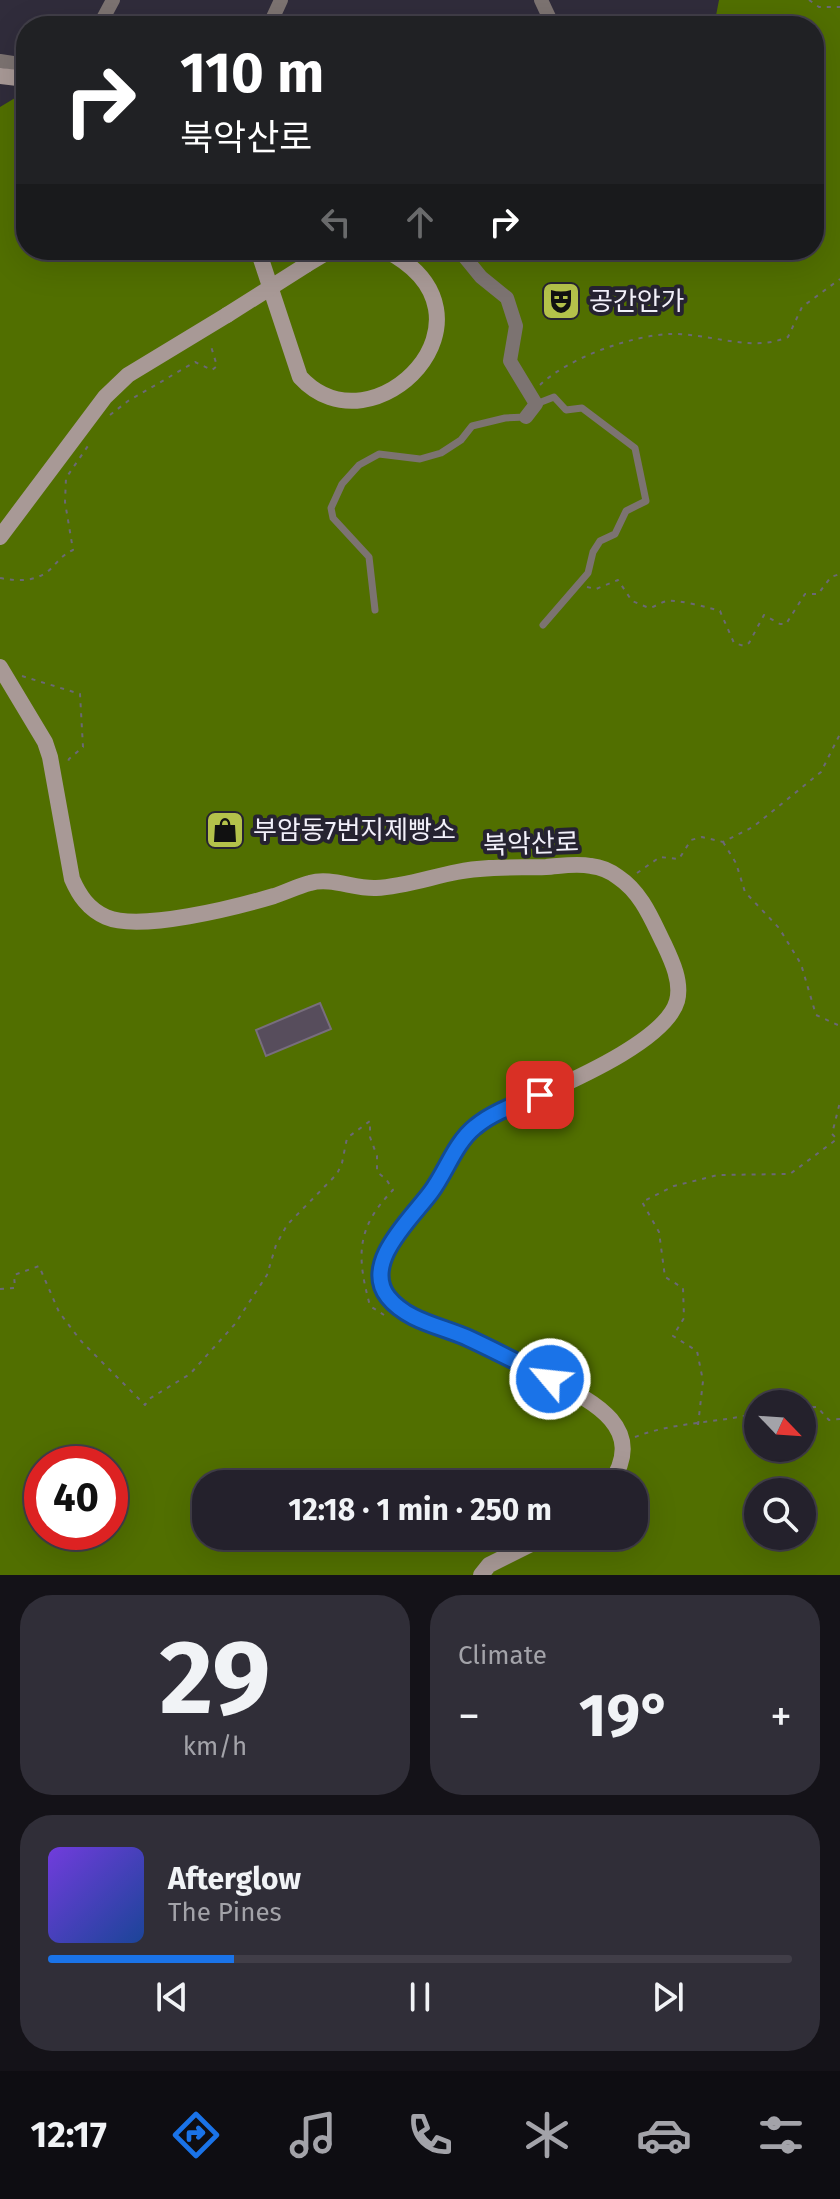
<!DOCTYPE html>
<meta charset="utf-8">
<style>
:root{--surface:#24212c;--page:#302e38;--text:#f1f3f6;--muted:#a3a3a9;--line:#413e48;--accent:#1a73e8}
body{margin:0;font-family:"Fira Sans","Noto Sans KR",sans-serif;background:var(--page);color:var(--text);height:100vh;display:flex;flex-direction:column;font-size:30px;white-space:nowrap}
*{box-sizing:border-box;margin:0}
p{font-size:26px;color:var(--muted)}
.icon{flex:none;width:44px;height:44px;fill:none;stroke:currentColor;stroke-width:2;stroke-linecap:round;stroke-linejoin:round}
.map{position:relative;height:1575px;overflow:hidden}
.panel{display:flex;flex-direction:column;gap:20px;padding:20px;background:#141218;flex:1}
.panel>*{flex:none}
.hud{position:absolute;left:16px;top:16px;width:808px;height:244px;border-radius:32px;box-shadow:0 8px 32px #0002,0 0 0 2px var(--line);background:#202124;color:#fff;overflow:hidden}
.needle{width:52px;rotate:115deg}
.buttons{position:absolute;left:744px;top:1390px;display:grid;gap:16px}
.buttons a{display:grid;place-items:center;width:72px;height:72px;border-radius:50%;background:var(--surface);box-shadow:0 8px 32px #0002,0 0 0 2px var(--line);font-size:40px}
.speed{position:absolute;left:24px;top:1446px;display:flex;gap:16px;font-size:40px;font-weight:700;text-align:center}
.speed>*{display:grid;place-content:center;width:104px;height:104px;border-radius:50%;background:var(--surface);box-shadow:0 8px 32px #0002,0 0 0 2px var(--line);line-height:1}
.speed .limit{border:12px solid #d22;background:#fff;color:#111}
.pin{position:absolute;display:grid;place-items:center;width:68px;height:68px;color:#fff;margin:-34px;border-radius:16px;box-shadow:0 4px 12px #0006}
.me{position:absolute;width:88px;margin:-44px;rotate:298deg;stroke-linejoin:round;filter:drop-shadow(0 0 6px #0008)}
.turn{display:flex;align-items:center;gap:28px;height:168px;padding:0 32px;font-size:36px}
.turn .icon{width:104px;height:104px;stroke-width:2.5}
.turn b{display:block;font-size:56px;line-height:68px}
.lanes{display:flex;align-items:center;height:76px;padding:0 32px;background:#0003;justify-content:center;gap:40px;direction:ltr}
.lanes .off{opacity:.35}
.big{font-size:60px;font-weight:700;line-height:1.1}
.panel .tile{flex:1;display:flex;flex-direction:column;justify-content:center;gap:12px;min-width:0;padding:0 28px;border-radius:32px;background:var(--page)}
.panel .dial{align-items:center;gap:0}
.dial b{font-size:104px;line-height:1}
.song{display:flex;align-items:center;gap:24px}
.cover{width:96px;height:96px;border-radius:12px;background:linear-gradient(135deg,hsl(260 70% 55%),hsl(220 70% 35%))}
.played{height:8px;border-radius:4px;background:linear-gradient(90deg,var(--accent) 25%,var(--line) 25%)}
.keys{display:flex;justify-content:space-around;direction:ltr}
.heat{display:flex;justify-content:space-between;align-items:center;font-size:44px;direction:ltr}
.panel .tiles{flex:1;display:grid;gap:20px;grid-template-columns:1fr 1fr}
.tile:last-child{grid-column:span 2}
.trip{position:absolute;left:192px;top:1470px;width:456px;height:80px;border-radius:32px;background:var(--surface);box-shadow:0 8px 32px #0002,0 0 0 2px var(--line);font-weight:700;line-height:80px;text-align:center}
.dock{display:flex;height:128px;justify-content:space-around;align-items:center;background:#0e0d12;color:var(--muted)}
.dock .icon{width:56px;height:56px}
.dock .selected{color:var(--accent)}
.dock b{font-size:36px;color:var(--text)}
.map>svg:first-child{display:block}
</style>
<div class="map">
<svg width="840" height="1575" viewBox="0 0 840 1575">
<rect width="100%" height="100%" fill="#302c3b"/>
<path fill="#516f00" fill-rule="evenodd" d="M719,0H840V1575H0V107L15,98L26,97V250H814V26H714ZM758,1404H802V1448H758ZM42,1464H110V1532H42ZM206,1484H634V1536H206ZM758,1492H802V1536H758Z"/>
<path fill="#574d5c" stroke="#786e7d" stroke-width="2" d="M320,1003L331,1029L266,1056L256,1030Z"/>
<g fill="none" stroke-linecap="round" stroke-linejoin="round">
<path stroke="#6b6875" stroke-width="2" stroke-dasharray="4 6" stroke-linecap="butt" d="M809,0L819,7H840
M540,385C568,358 632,335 671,334C710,333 751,353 788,337L802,307L840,279
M110,415L128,401L195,362L212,370L217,366L210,343
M0,578C16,581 33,582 47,572C57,564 61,555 73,550L65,502L66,478L90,443
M587,587L596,589L618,580L632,601L649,608C655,607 661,602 667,601C677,599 710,608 720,611L734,643L744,646L749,643L764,615L780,624H786L805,594H818L831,577L840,574
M22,676L80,694L83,747L69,759L67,764
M723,842L736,863L745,892L779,928L801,964L816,1015L840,1026
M637,873L660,857L679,859L691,840L702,837L723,842L753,827L821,772L840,734
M0,1289L15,1288L14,1275L39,1266L59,1312L81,1341L145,1405L149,1399L190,1374L235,1324L267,1275L276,1245L287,1225L337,1174L342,1163L347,1138L370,1121V1137L377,1156V1172L386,1179L393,1190C355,1229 357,1257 370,1306L384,1315
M802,1408L817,1407L829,1420L840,1419
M698,1425L703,1381L697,1351L673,1336L684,1318L683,1288L665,1277L659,1232L642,1202L674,1186L718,1175L790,1174L837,1139L832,1134L840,1102
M635,1437C673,1422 718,1423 758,1413"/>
<path stroke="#7c7371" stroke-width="7" d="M536,404L554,397L566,410L582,408L635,448L646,501L626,511L615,534L600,541L593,552L588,573L543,625
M375,610L369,557L333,518L331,508L342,484L359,465L379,454L420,459L441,453L461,440L472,426L505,418L526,417"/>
<path stroke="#7c7371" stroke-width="14" d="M541,0L549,17
M99,26L113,0
M269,26L281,0
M0,61L26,65
M459,250L481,277L507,298L516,326L510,361L536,404L526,417"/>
<path stroke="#a89996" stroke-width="16" d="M0,76L26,79
M258,250L300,377C373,457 513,315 385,250
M306,265L331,250
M0,537L105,397L128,375L227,315
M0,667L45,742L50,757L72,879C79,895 88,909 106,917C140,932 237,907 274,896C286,892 298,886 310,883C331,877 354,889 376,888C403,887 431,877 457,872C486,866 517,868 546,867C561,866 576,863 591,866C601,867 610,871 618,877C642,893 652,920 664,944C672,961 682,982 677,1001C666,1040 573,1080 538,1096C522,1103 504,1108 489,1116C460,1134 450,1167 431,1193C409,1223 354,1270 397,1306C413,1320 433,1323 451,1331C481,1343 510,1358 539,1374C583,1397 651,1423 610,1484
M481,1575L489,1565L547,1536"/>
<path stroke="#a89996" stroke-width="16" d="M227,315L306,265"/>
</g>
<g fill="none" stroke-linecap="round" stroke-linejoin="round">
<defs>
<path id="route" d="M540,1095C518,1104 494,1111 475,1127C455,1143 446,1172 431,1192C413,1217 361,1263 388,1297C407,1321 441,1326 468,1338C496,1351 523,1365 550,1379"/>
</defs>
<use href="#route" stroke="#114b97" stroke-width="20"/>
<use href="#route" stroke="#1a73e8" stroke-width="14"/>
</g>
<defs>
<symbol id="theatre-square" viewBox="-11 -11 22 22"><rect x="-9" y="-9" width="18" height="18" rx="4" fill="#b4c24a" stroke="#262331"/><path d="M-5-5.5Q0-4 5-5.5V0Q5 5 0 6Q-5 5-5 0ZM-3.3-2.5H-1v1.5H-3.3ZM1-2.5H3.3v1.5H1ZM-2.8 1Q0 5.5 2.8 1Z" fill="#111"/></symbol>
<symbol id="shop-square" viewBox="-11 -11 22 22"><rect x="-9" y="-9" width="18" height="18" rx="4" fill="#b4c24a" stroke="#262331"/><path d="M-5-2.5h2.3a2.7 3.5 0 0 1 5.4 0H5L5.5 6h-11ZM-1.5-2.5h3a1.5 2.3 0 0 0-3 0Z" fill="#111"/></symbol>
</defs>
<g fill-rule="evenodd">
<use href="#theatre-square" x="539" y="279" width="44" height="44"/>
<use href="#shop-square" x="203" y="808" width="44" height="44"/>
</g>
<g text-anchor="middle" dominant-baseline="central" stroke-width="8" stroke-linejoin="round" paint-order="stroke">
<g font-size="26" fill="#f2f0fa" stroke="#262331" text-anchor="start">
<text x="589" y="301">공간안가</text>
<text x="253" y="830">부암동7번지제빵소</text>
</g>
<g font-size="26" fill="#f2f0fa" stroke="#262331">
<text transform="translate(531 844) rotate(-2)">북악산로</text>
</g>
</g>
</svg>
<div class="buttons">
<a><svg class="needle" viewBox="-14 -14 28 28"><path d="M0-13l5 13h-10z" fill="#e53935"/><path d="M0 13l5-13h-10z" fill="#a3a3a9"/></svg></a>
<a><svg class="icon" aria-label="search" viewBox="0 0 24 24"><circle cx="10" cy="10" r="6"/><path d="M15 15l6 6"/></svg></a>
</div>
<div class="speed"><div class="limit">40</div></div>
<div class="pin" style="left:540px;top:1095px;background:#d93025"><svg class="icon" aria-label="arrive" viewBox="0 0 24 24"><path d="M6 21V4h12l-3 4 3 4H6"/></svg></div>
<svg class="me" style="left:550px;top:1379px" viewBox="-20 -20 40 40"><circle r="17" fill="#1a73e8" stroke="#fff" stroke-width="3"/><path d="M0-11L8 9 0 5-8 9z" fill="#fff"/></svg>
<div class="trip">12:18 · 1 min · 250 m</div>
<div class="hud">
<div class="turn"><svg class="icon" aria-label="right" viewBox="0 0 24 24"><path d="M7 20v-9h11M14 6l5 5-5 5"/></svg><div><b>110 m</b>북악산로</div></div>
<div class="lanes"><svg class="icon off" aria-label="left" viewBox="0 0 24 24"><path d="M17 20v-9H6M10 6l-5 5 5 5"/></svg><svg class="icon off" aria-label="ahead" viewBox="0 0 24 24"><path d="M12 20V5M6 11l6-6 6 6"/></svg><svg class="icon" aria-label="right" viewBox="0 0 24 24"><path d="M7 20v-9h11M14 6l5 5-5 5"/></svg></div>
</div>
</div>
<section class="panel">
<div class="tiles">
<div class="tile dial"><b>29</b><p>km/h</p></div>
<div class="tile"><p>Climate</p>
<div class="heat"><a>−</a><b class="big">19°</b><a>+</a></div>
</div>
<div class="tile">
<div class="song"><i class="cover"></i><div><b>Afterglow</b><p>The Pines</p></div></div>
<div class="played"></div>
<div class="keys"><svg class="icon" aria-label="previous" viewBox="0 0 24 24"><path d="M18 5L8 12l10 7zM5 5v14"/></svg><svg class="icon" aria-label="pause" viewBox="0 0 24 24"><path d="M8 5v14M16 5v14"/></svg><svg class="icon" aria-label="next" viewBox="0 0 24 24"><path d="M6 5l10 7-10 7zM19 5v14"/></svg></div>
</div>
</div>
</section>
<nav class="dock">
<b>12:17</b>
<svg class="icon selected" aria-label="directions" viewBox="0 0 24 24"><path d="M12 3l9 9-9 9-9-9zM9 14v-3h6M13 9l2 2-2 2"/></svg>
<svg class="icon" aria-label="music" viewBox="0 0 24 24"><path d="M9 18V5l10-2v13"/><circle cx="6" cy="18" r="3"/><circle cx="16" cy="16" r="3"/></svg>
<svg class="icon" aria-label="phone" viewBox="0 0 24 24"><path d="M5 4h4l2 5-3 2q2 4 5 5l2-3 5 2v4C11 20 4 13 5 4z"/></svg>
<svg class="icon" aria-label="climate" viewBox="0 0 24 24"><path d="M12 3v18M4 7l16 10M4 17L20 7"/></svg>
<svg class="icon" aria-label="car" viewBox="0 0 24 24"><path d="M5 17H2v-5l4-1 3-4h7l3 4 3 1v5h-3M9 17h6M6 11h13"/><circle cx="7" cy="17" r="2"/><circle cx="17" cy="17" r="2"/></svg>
<svg class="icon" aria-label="filters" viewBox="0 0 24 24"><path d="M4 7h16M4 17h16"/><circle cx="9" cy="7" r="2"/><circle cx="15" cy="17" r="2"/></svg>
</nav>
